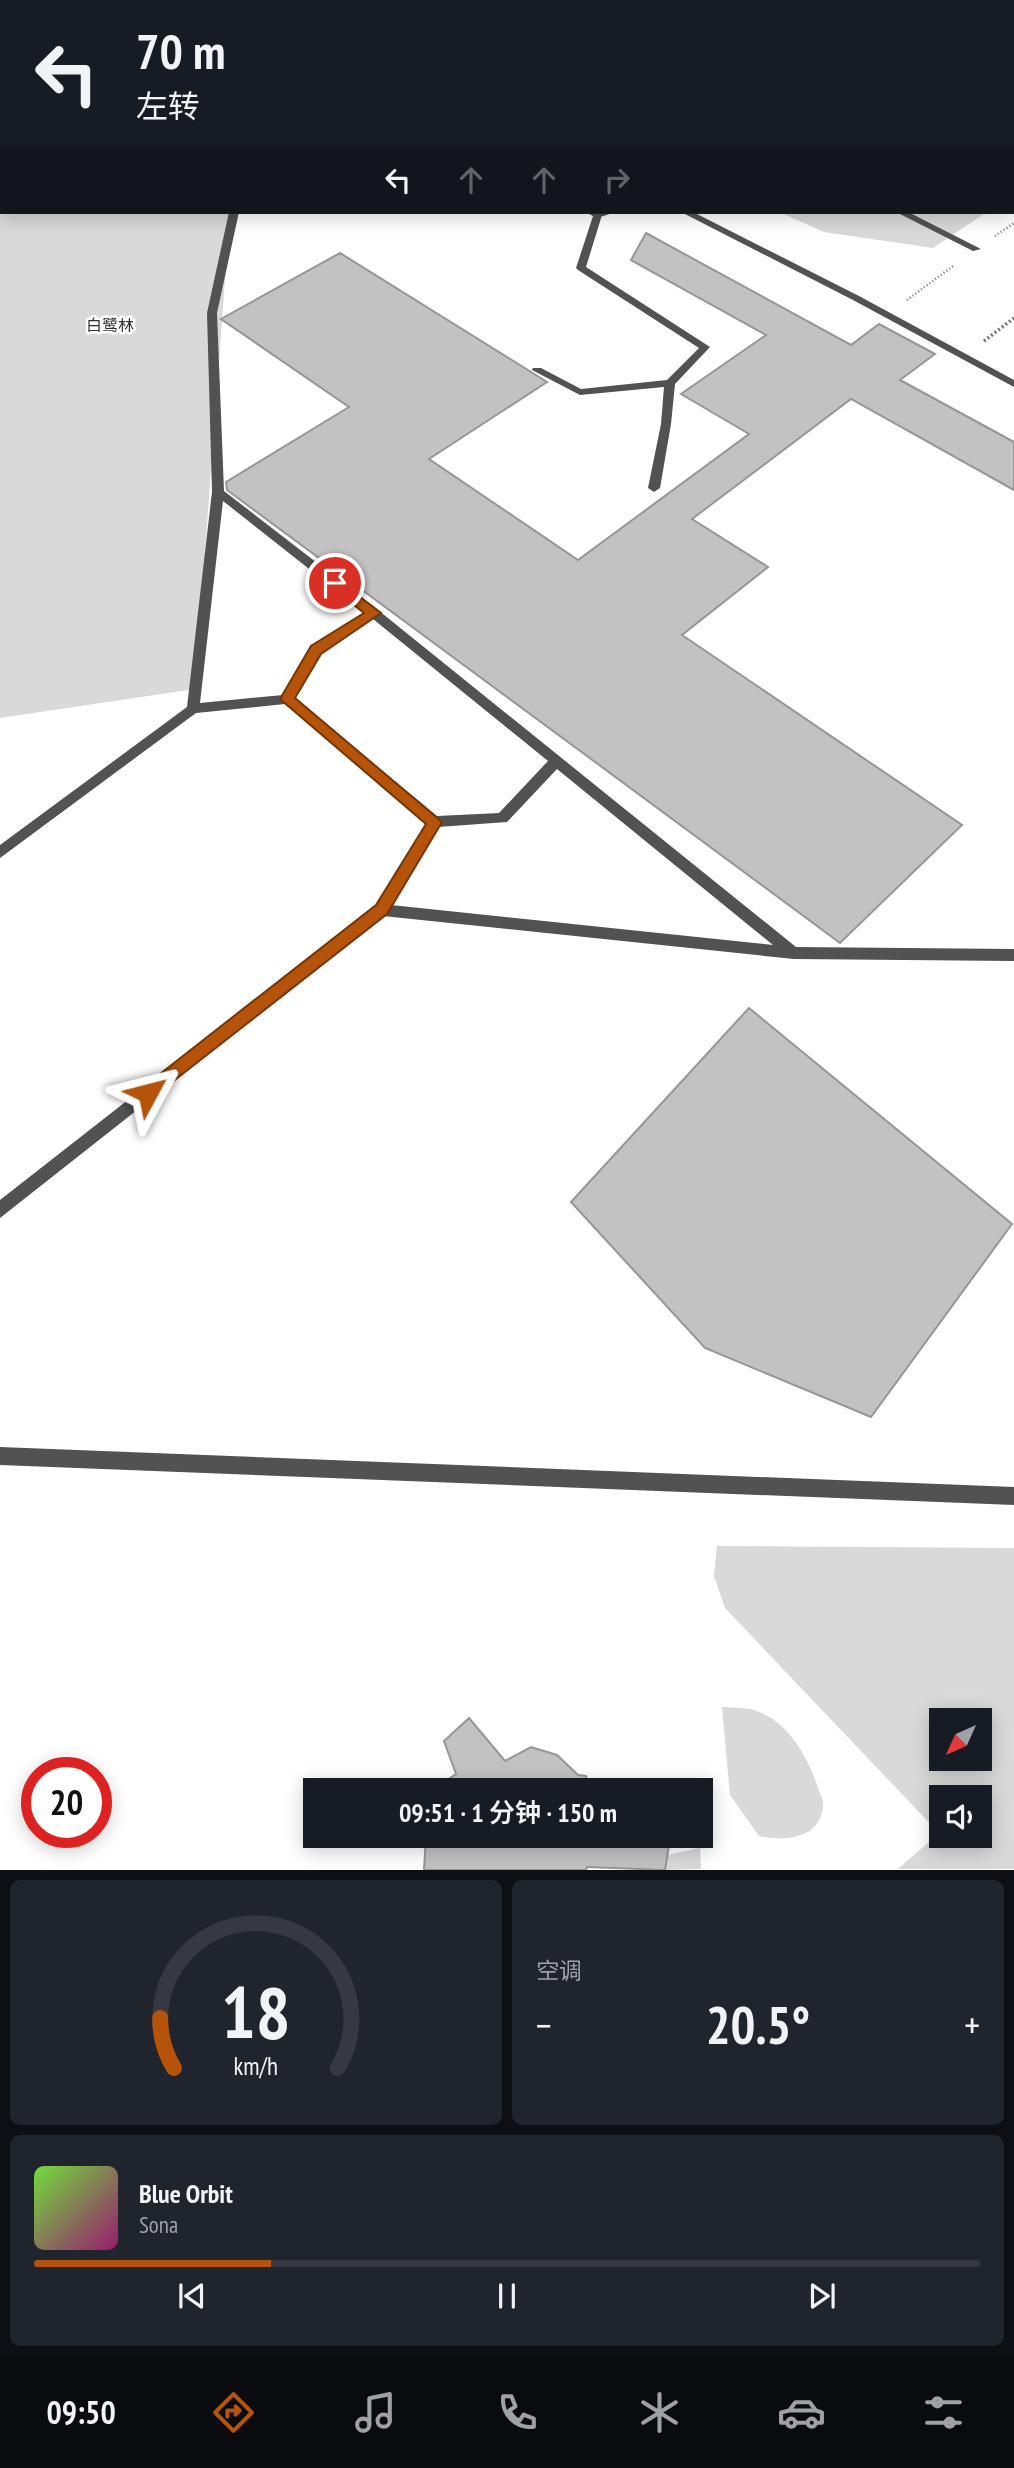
<!DOCTYPE html>
<html lang="zh">
<meta charset="utf-8">
<style>
:root{--surface:#171b24;--page:#20242c;--text:#f1f3f6;--muted:#9ea1a6;--line:#363941;--accent:#b45309}
body{margin:0;font-family:"PT Sans Narrow","Noto Sans SC",sans-serif;background:var(--page);color:var(--text);height:100vh;display:flex;flex-direction:column;font-size:26px;white-space:nowrap}
*{box-sizing:border-box;margin:0}
p{font-size:23px;color:var(--muted)}
.icon{flex:none;width:38px;height:38px;fill:none;stroke:currentColor;stroke-width:2;stroke-linecap:round;stroke-linejoin:round}
.map{position:relative;height:1870px;overflow:hidden}
.panel{display:flex;flex-direction:column;gap:10px;padding:10px;background:#0d0f14;flex:1}
.panel>*{flex:none}
.top-card{position:absolute;left:0px;top:0px;width:1015px;height:214px;box-shadow:0 4px 18px #0003;background:#171b24;color:var(--text);overflow:hidden}
.needle{width:46px;rotate:225deg}
.fabs{position:absolute;left:929px;top:1708px;display:grid;gap:14px}
.fabs a{display:grid;place-items:center;width:63px;height:63px;border-radius:0px;background:var(--surface);box-shadow:0 4px 18px #0003;font-size:35px}
.speed{position:absolute;left:21px;top:1757px;display:flex;gap:14px;font-size:35px;font-weight:700;text-align:center}
.speed>*{display:grid;place-content:center;width:91px;height:91px;border-radius:50%;background:var(--surface);box-shadow:0 4px 18px #0003;line-height:1}
.speed .limit{border:10px solid #d22;background:#fff;color:#111}
.pin{position:absolute;display:grid;place-items:center;width:60px;height:60px;color:#fff;margin:-30px;border:4px solid #fff;border-radius:50%;box-shadow:0 2px 7px #0007}
.me{position:absolute;width:77px;margin:-38px;rotate:52deg;stroke-linejoin:round;filter:drop-shadow(0 0 5px #0008)}
.turn{display:flex;align-items:center;gap:24px;height:147px;padding:0 21px;font-size:32px}
.turn .icon{width:91px;height:91px;stroke-width:2.5}
.turn b{display:block;font-size:49px;line-height:60px}
.lanes{display:flex;align-items:center;height:66px;padding:0 21px;background:#0003;justify-content:center;gap:35px;direction:ltr}
.lanes .off{opacity:.35}
.big{font-size:52px;font-weight:600;line-height:1.1}
.panel .card{flex:1;display:flex;flex-direction:column;justify-content:center;gap:10px;min-width:0;padding:0 24px;border-radius:10px;background:var(--page)}
.panel .dial{align-items:center;gap:0}
.dial svg{height:182px;overflow:visible;fill:none;stroke:var(--line);stroke-width:7;stroke-linecap:round;text-anchor:middle}
.dial text{fill:var(--text);stroke:none}
.song{display:flex;align-items:center;gap:21px}
.cover{width:84px;height:84px;border-radius:10px;background:linear-gradient(135deg,hsl(100 70% 55%),hsl(320 70% 35%))}
.played{height:7px;border-radius:4px;background:linear-gradient(90deg,var(--accent) 25%,var(--line) 25%)}
.keys{display:flex;justify-content:space-around;direction:ltr}
.heat{display:flex;justify-content:space-between;align-items:center;font-size:38px;direction:ltr}
.panel .tiles{flex:1;display:grid;gap:10px;grid-template-columns:1fr 1fr}
.card:last-child{grid-column:span 2}
.trip{position:absolute;left:303px;top:1778px;width:410px;height:70px;border-radius:0px;background:var(--surface);box-shadow:0 4px 18px #0003;font-weight:600;line-height:70px;text-align:center}
.dock{display:flex;height:112px;justify-content:space-around;align-items:center;background:#090b0e;color:var(--muted)}
.dock .icon{width:49px;height:49px}
.dock .on{color:var(--accent)}
.dock b{font-size:32px;color:var(--text)}
.map>svg:first-child{display:block}
</style>
<div class="map">
<svg width="1014" height="1870" viewBox="0 0 1014 1870">
<rect width="100%" height="100%" fill="#fff"/>
<path fill="#d9d9d9" fill-rule="evenodd" d="M499,0H1014V193L1013,2Z
M0,57L2,212H230L195,689L0,718Z
M779,212H987L933,248L824,232Z
M717,1546L1014,1548V1869H898L939,1833L725,1608L714,1576ZM980,1720V1759H942V1720ZM980,1797V1836H942V1797Z
M722,1707C732,1708 744,1707 754,1710C789,1721 809,1759 819,1791C821,1796 824,1802 823,1807C819,1840 784,1841 759,1836L730,1795Z
M700,1848L701,1869L665,1870L667,1855Z"/>
<path fill="#c2c2c2" stroke="#969696" stroke-width="2" d="M646,233L851,345L879,324L935,354L900,380L1014,442V490L851,399L692,519L768,567L682,635L962,825L840,943L227,490L226,482L349,407L221,319L340,253L547,382L429,459L578,560L749,434L681,394L766,335L631,260Z
M749,1008L1012,1224L871,1417L705,1348L571,1202Z
M469,1718L505,1761L531,1747L557,1755L578,1775L586,1776L588,1786L662,1790H432L456,1774L444,1741Z
M426,1836H668L669,1845L665,1870L587,1867L586,1870H424Z"/>
<g fill="none" stroke-linecap="round" stroke-linejoin="round">
<path stroke="#747474" stroke-width="2.5" stroke-dasharray="1 2.5" stroke-linecap="butt" d="M995,236L1014,223
M907,300L953,266"/>
<path stroke="#747474" stroke-width="3.5" stroke-dasharray="2 2.5" stroke-linecap="butt" d="M984,341L1014,318"/>
<path fill="#525252" fill-rule="evenodd" d="M193,0H202L204,2H194Z
M271,0H279V2H271Z
M442,0H451L440,2Z
M473,0H483L485,2H474Z
M229,212H239L217,313L224,491L378,610L796,947L1014,949V961L794,959L383,916L0,1218V1200L376,906L426,823L285,704L196,713L0,858V845L187,707L212,492L207,313ZM223,501L365,613L312,647L283,695L200,703ZM373,619L548,761L499,813L437,816L294,698L320,653ZM557,769L773,945L391,905L438,827L507,822Z
M585,212H616L597,218Z
M681,212H693L859,296L1014,380V387L853,300Z
M896,212H908L981,249L973,251Z
M0,1447L1014,1487V1505L0,1465Z"/>
<path fill="#525252" fill-rule="evenodd" d="M594,213L602,215L586,267L710,347L675,384L671,424L660,488L654,492L648,488L661,424L664,387L580,395L532,370L533,368H541L581,389L667,380L699,348L578,270L576,268Z"/>
</g>
<path fill="#b45309" stroke="#753606" stroke-width="2" d="M335,578L381,613L321,654L295,698L442,822L387,914L148,1101L142,1099L140,1093L142,1088L376,905L426,824L280,699L311,646L364,613L330,586V579Z"/>
<g text-anchor="middle" dominant-baseline="central" stroke-width="5" stroke-linejoin="round" paint-order="stroke">
<g font-size="16" fill="#303030" stroke="#fff">
<text x="110" y="325">白鹭林</text>
</g>
</g>
</svg>
<div class="fabs">
<a><svg class="needle" viewBox="-14 -14 28 28"><path d="M0-13l5 13h-10z" fill="#e53935"/><path d="M0 13l5-13h-10z" fill="#9ea1a6"/></svg></a>
<a><svg class="icon" aria-label="sound" viewBox="0 0 24 24"><path d="M4 9h4l5-4v14l-5-4H4zM17 9q2 3 0 6"/></svg></a>
</div>
<div class="speed"><div class="limit">20</div></div>
<div class="pin" style="left:335px;top:583px;background:#d93025"><svg class="icon" aria-label="arrive" viewBox="0 0 24 24"><path d="M6 21V4h12l-3 4 3 4H6"/></svg></div>
<svg class="me" style="left:148px;top:1093px" viewBox="-20 -20 40 40"><path d="M0-17L14 15 0 8-14 15z" fill="#b45309" stroke="#fff" stroke-width="4"/></svg>
<div class="trip">09:51 · 1 分钟 · 150 m</div>
<div class="top-card">
<div class="turn"><svg class="icon" aria-label="left" viewBox="0 0 24 24"><path d="M17 20v-9H6M10 6l-5 5 5 5"/></svg><div><b>70 m</b>左转</div></div>
<div class="lanes"><svg class="icon" aria-label="left" viewBox="0 0 24 24"><path d="M17 20v-9H6M10 6l-5 5 5 5"/></svg><svg class="icon off" aria-label="ahead" viewBox="0 0 24 24"><path d="M12 20V5M6 11l6-6 6 6"/></svg><svg class="icon off" aria-label="ahead" viewBox="0 0 24 24"><path d="M12 20V5M6 11l6-6 6 6"/></svg><svg class="icon off" aria-label="right" viewBox="0 0 24 24"><path d="M7 20v-9h11M14 6l5 5-5 5"/></svg></div>
</div>
</div>
<section class="panel">
<div class="tiles">
<div class="card dial"><svg viewBox="0 0 100 80">
<path d="M14 69A42 42 0 1 1 86 69"/>
<path d="M14 69A42 42 0 0 1 8 47" stroke="#b45309"/>
<text x="50" y="56" font-size="32" font-weight="700">18</text>
<text x="50" y="72" font-size="11">km/h</text>
</svg></div>
<div class="card"><p>空调</p>
<div class="heat"><a>−</a><b class="big">20.5°</b><a>+</a></div>
</div>
<div class="card">
<div class="song"><i class="cover"></i><div><b>Blue Orbit</b><p>Sona</p></div></div>
<div class="played"></div>
<div class="keys"><svg class="icon" aria-label="previous" viewBox="0 0 24 24"><path d="M18 5L8 12l10 7zM5 5v14"/></svg><svg class="icon" aria-label="pause" viewBox="0 0 24 24"><path d="M8 5v14M16 5v14"/></svg><svg class="icon" aria-label="next" viewBox="0 0 24 24"><path d="M6 5l10 7-10 7zM19 5v14"/></svg></div>
</div>
</div>
</section>
<nav class="dock">
<b>09:50</b>
<svg class="icon on" aria-label="directions" viewBox="0 0 24 24"><path d="M12 3l9 9-9 9-9-9zM9 14v-3h6M13 9l2 2-2 2"/></svg>
<svg class="icon" aria-label="music" viewBox="0 0 24 24"><path d="M9 18V5l10-2v13"/><circle cx="6" cy="18" r="3"/><circle cx="16" cy="16" r="3"/></svg>
<svg class="icon" aria-label="phone" viewBox="0 0 24 24"><path d="M5 4h4l2 5-3 2q2 4 5 5l2-3 5 2v4C11 20 4 13 5 4z"/></svg>
<svg class="icon" aria-label="climate" viewBox="0 0 24 24"><path d="M12 3v18M4 7l16 10M4 17L20 7"/></svg>
<svg class="icon" aria-label="car" viewBox="0 0 24 24"><path d="M5 17H2v-5l4-1 3-4h7l3 4 3 1v5h-3M9 17h6M6 11h13"/><circle cx="7" cy="17" r="2"/><circle cx="17" cy="17" r="2"/></svg>
<svg class="icon" aria-label="filters" viewBox="0 0 24 24"><path d="M4 7h16M4 17h16"/><circle cx="9" cy="7" r="2"/><circle cx="15" cy="17" r="2"/></svg>
</nav>
